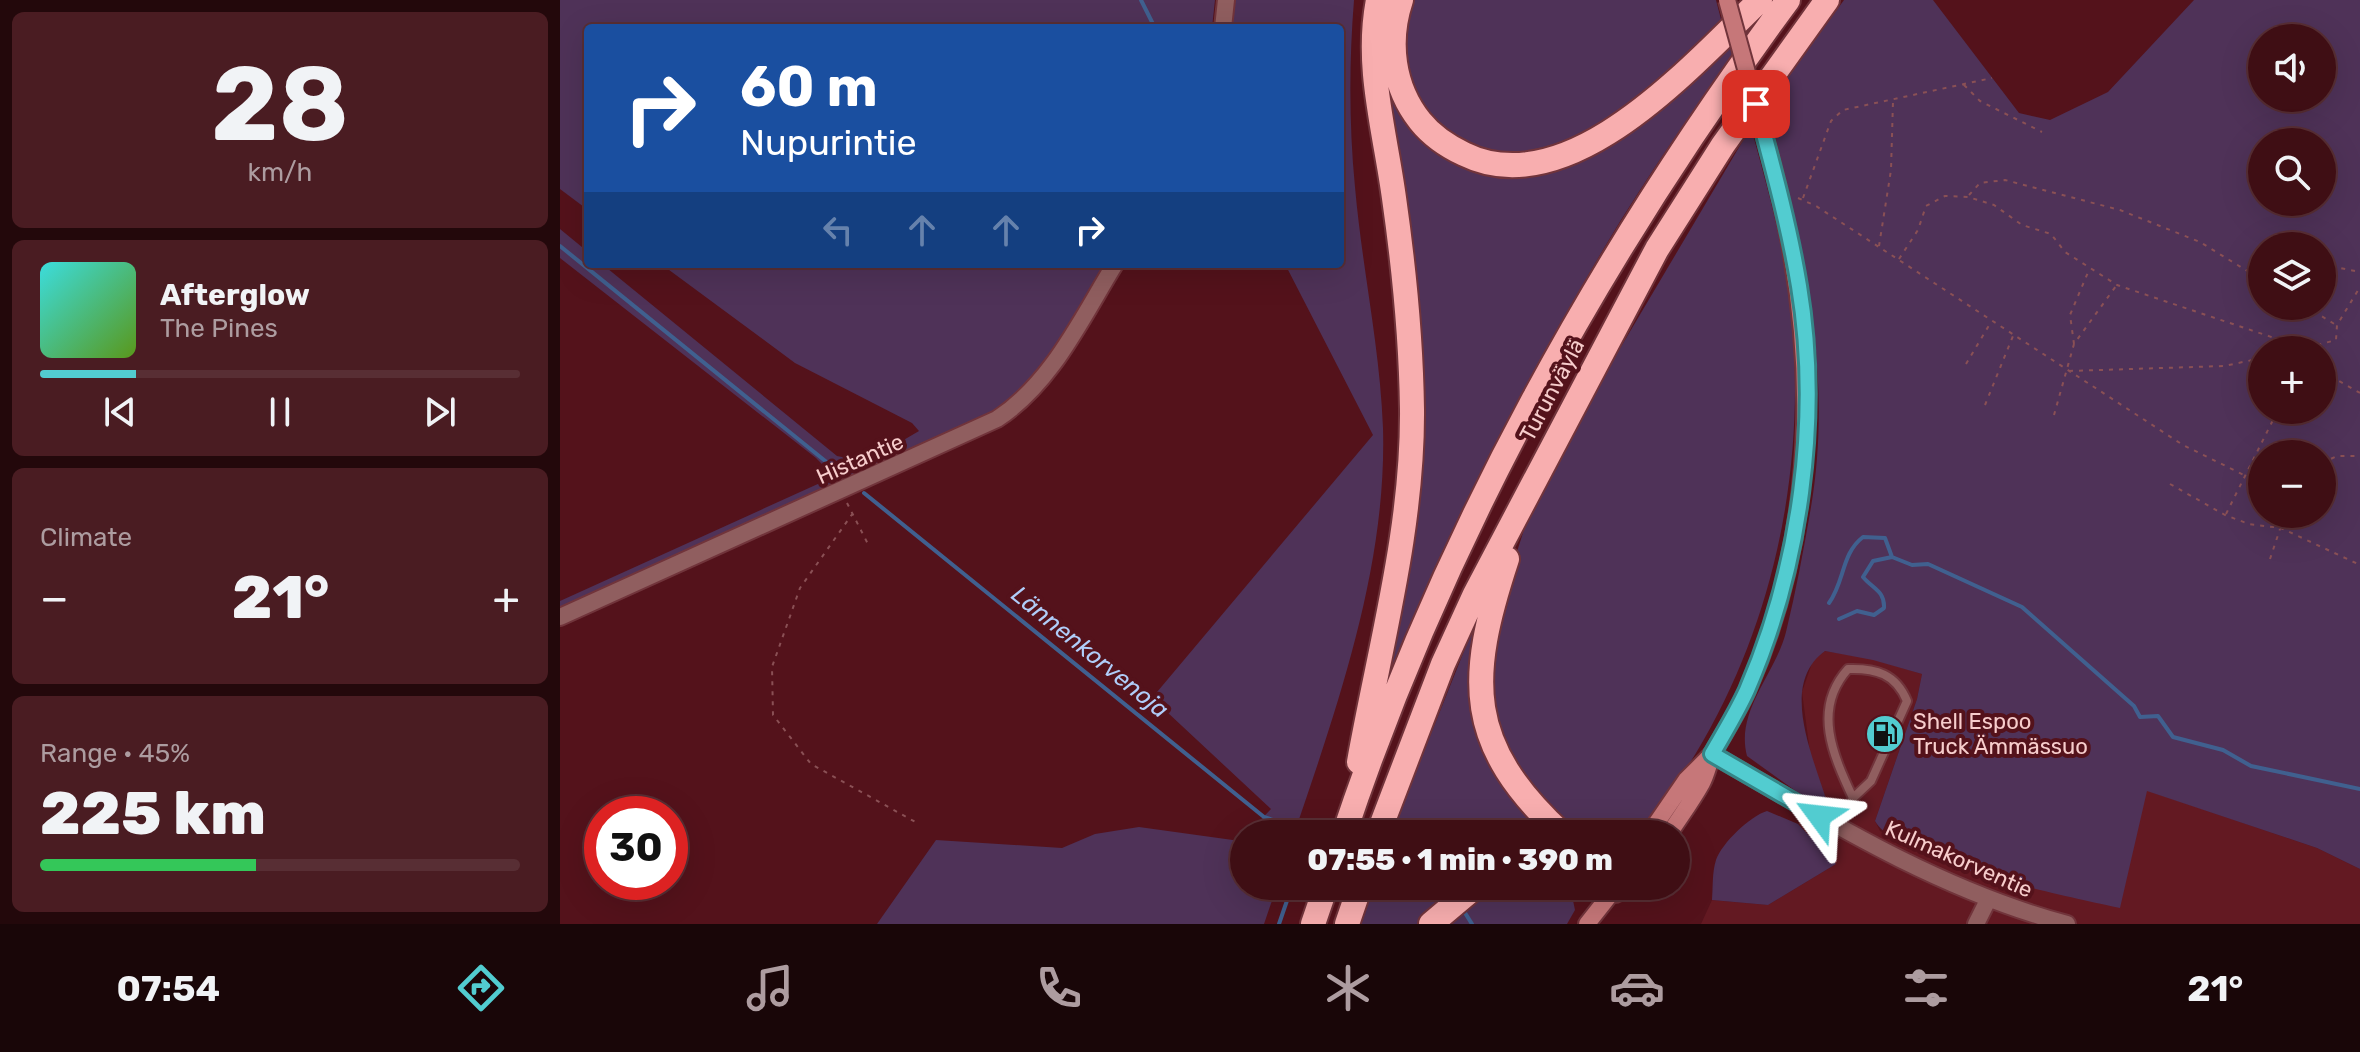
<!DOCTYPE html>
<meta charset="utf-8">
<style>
:root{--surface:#3f0e14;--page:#4a1c22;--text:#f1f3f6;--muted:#ad9ca0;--line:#582e34;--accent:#52ccd0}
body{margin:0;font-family:Rubik,sans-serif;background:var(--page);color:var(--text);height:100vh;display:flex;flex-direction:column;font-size:30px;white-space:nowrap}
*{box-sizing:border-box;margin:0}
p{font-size:26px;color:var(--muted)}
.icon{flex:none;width:44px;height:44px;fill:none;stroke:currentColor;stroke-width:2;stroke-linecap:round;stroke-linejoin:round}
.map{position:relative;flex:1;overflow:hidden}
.panel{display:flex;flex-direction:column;gap:12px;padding:12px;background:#23080b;width:560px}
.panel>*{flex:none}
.guide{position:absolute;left:24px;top:24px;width:760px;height:244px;border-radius:8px;box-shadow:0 8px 32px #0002,0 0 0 2px var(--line);background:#1a4fa0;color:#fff;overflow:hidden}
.tools{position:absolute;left:1688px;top:24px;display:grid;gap:16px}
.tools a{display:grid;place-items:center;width:88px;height:88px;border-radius:50%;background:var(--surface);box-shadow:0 8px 32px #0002,0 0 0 2px var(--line);font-size:40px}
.speed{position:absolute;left:24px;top:796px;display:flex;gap:16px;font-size:40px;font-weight:700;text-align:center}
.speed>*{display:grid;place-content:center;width:104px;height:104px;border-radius:50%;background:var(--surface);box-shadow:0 8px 32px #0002,0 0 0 2px var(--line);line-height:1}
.speed .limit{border:12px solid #d22;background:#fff;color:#111}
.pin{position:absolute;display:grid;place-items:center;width:68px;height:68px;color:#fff;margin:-34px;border-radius:16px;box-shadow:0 4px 12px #0006}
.me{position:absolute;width:88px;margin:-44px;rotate:300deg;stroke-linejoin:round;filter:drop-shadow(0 0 6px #0008)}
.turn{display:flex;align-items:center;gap:28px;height:168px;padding:0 24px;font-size:36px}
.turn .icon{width:104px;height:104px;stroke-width:2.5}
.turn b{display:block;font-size:56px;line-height:68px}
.lanes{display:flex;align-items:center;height:76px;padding:0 24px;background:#0003;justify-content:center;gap:40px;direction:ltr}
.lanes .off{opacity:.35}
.big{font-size:60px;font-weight:800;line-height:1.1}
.panel .widget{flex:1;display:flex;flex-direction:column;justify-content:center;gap:12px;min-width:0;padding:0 28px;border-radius:12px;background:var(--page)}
.panel .dial{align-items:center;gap:0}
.dial b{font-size:104px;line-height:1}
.song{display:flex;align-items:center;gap:24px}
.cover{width:96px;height:96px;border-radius:12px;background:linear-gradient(135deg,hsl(180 70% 55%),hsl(90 70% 35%))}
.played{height:8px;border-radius:4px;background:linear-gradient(90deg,var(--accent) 20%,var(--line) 20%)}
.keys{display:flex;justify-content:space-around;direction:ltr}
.heat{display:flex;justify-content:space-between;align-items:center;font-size:44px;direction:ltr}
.charge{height:12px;border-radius:6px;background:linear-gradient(90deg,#34c759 45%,var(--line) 0)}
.trip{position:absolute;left:670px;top:820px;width:460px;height:80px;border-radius:40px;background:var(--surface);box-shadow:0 8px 32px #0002,0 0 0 2px var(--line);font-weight:800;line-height:80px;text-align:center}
.dock{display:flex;height:128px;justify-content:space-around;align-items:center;background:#190608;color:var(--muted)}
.dock .icon{width:56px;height:56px}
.dock .current{color:var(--accent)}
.dock b{font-size:36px;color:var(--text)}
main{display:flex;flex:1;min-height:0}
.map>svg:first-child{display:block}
</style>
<main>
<section class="panel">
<div class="widget dial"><b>28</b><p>km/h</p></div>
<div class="widget">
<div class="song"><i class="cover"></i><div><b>Afterglow</b><p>The Pines</p></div></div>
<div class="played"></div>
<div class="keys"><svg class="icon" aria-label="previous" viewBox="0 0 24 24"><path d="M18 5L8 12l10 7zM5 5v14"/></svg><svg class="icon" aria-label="pause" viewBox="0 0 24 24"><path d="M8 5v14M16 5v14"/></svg><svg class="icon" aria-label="next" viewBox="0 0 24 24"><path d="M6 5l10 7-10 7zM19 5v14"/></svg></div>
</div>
<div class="widget"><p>Climate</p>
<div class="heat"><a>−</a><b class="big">21°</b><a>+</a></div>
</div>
<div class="widget"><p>Range · 45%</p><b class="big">225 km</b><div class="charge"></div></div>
</section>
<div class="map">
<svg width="1800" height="924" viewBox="0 0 1800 924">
<rect width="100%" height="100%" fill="#54121b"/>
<path fill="#631922" d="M1265,651L1313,659L1362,674L1357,699L1315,821L1320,831L1374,857L1458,886L1586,790L1757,848L1800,869V924H1141L1152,900L1208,905L1276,864L1238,824L1251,802L1260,803L1261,784L1251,760L1242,692L1253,660Z"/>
<path fill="#4f3258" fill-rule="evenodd" d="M0,0H655L652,28H28V210L0,189Z
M674,0H794C789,62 789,125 795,187C802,268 820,347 823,428C827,566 778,705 734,834H687L711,809L592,698L813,435L725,264H780V28H669Z
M847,0H1156L1163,27L1033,135L951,160L884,136L849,96L841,23Z
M1284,0H1373L1459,113L1490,120L1548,92L1634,0H1800V869L1757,848L1587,791L1560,908C1511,897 1338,863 1315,821L1357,699L1362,674L1313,660L1265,651C1219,684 1253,756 1266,799L1260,803L1251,802L1187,756C1175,711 1216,673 1226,632C1236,591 1244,548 1251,507C1274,372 1242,236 1207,106ZM1702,38H1762V98H1702ZM1702,142H1762V202H1702ZM1702,246H1762V306H1702ZM1702,350H1762V410H1702ZM1702,454H1762V514H1702Z
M1205,9C1155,79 1106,148 1061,220C968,372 890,532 821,697L850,522L826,53L884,153L994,165Z
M1191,127C1202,169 1215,213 1223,256C1254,424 1225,606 1136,753C1119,781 1100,807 1083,834H1016L959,782L930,706L942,599L967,520L1033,394Z
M0,229L28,252V264H42L277,456L306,462L359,431L352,423L235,363L101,264H547L474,381L434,414L0,613V601L260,483L267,476L266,468L256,458L0,258Z
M916,621L928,756L948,794L992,834H831Z
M1207,811L1238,824L1276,864L1208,905L1152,900C1153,888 1152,872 1156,860C1162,843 1190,816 1207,811Z
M579,827L680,841L684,837V886H717L704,924H317L376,840L502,848L535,834Z
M813,886H903L861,924H800Z
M930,886H1010L1015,910L1007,924H882L917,892Z"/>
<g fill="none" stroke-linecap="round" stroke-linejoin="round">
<path stroke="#40608f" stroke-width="4" d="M581,0L595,28
M0,246L285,477
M304,493L704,817L731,826L733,834
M1269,603C1285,581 1281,554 1303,537L1325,538L1332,557L1352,565L1368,564L1462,607L1574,706L1580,717L1598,716L1613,737L1663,750L1691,766L1800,789
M1279,619L1297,611L1314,615L1324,608C1325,591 1313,589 1303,577L1313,561L1332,557
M732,826L749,830
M902,908L912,924
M719,924L732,886"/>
<defs>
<path id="service" d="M1279,826L1293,798C1273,755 1252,709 1288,669C1316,668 1336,674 1347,701L1311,781L1293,798"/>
<path id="minor" d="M663,28L666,0
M0,617L437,419C492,383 521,319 555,264
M1152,754C1266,820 1379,890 1507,924
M1416,924L1428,900"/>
<path id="secondary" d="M1089,834L1126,780L1151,755
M1109,834C1120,817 1132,801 1142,783C1148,772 1149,760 1155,749C1166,730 1178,711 1187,691C1263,519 1258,333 1210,156
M1027,924L1057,886"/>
<path id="motorway" d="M841,0C827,42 833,87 860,121C872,136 887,146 904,154C1009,206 1132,65 1200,0
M947,559C907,680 905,744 1002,834
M799,762C820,645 853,529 852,409C851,338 844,268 834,198C825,131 805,67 818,0
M784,834C884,535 1041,253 1228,0
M818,834L883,664L915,594L1097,249L1163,145L1267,0
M1040,886L1055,890
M753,924L766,886
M787,924L800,886
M871,924L916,886"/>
</defs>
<use href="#service" stroke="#71343b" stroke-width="12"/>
<use href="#minor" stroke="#71343b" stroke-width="20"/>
<use href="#secondary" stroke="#71343b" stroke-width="20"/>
<use href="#motorway" stroke="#71343b" stroke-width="28"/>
<path stroke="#8a5055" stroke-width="2" stroke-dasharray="4 6" stroke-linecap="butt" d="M1404,85L1420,101L1482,132
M1409,195L1420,183L1445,180L1560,210L1640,242L1702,280
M1238,198L1256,206L1623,445L1686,476L1702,477
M1243,198L1271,121L1283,110L1432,78
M1319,246L1331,170L1333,101
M1339,259L1358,230L1366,206L1385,196L1408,197L1434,205L1462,225L1491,234L1505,252L1557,285L1750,350
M1762,271L1775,267L1800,272
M1745,306L1776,325
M1514,344L1510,315L1529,270
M1738,350L1776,340L1777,325L1800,287
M1406,364L1431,322
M1509,371L1664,366L1702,358
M1762,371L1800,393
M1425,405L1453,336
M1494,415L1514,344L1556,286
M1762,463L1777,456H1800
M1610,484L1665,515L1689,524L1721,528L1800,565
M287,503L309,546
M293,513L240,588L212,667L213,715L251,764L359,824
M1666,514L1718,410
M1710,559L1720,529"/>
<use href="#service" stroke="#905e5f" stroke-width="8"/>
<use href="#minor" stroke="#905e5f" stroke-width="16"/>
<use href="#secondary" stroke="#c67779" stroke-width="16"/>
<use href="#motorway" stroke="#f8aeaf" stroke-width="24"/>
<defs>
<path id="secondary-bridge" d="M1167,0L1210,156"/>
</defs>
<use href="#secondary-bridge" stroke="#71343b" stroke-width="20" stroke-linecap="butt"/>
<use href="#secondary-bridge" stroke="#c67779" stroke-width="16"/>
</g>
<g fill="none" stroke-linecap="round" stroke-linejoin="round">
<defs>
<path id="route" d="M1196,104C1212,164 1229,225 1239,286C1261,418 1240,568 1187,690C1177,712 1164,733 1152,754L1259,816"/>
</defs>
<use href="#route" stroke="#358587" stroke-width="20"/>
<use href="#route" stroke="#52ccd0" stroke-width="14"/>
</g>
<defs>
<symbol id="fuel-disc" viewBox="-11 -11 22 22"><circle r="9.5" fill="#52ccd0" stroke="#54121b"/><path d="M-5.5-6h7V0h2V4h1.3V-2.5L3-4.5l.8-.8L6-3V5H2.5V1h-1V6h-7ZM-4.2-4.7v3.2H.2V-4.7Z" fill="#111"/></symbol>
</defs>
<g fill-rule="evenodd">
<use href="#fuel-disc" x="1303" y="712" width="44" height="44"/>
</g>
<g text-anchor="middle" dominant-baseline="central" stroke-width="8" stroke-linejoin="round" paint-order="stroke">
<g font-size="22" fill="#f7cdcc" stroke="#54121b">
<text transform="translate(992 390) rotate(-62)">Turunväylä</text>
<text transform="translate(300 459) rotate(-24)">Histantie</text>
<text transform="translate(1399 859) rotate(24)">Kulmakorventie</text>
</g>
<g font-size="22" fill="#f7cdcc" stroke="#54121b" text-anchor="start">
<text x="1353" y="721">Shell Espoo<tspan x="1353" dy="25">Truck Ämmässuo</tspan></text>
</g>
<g font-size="24" font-style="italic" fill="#b0cdf9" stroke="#54121b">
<text transform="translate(530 652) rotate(39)">Lännenkorvenoja</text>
</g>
</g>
</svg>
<div class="tools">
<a><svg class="icon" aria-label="sound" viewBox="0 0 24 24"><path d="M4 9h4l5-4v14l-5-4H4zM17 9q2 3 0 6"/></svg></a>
<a><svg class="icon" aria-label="search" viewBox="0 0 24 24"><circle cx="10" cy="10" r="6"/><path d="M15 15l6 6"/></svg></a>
<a><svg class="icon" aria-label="layers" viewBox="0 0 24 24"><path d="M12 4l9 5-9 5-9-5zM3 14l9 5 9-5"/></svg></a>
<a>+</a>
<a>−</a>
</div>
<div class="speed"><div class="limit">30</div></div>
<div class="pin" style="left:1196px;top:104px;background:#d93025"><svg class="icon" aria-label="arrive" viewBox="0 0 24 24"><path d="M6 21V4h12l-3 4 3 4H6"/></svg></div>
<svg class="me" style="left:1259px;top:816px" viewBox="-20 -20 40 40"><path d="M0-17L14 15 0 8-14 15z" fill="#52ccd0" stroke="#fff" stroke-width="4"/></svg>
<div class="trip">07:55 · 1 min · 390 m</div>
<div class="guide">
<div class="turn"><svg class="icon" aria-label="right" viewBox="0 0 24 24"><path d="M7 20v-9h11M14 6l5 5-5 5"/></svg><div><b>60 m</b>Nupurintie</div></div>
<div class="lanes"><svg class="icon off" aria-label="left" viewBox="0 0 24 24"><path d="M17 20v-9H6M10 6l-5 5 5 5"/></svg><svg class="icon off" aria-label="ahead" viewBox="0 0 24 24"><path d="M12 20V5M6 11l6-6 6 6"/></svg><svg class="icon off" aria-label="ahead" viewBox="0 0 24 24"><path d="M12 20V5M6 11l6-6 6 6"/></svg><svg class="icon" aria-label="right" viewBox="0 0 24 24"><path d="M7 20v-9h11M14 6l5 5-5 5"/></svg></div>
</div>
</div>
</main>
<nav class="dock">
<b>07:54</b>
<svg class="icon current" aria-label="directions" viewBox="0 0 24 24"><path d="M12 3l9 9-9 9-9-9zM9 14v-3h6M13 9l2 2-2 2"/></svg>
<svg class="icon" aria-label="music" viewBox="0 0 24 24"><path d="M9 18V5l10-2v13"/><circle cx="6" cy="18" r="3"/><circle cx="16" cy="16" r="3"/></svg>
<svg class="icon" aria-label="phone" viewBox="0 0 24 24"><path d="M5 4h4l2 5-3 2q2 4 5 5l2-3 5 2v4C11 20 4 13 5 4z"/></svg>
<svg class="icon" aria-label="climate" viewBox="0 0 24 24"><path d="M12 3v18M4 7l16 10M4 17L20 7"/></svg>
<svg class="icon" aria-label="car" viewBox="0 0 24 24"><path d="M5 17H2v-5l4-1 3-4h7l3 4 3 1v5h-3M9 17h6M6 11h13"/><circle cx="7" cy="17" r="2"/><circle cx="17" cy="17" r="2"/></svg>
<svg class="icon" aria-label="filters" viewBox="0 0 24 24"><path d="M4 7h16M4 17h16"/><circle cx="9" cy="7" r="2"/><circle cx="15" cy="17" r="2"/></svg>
<b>21°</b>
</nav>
